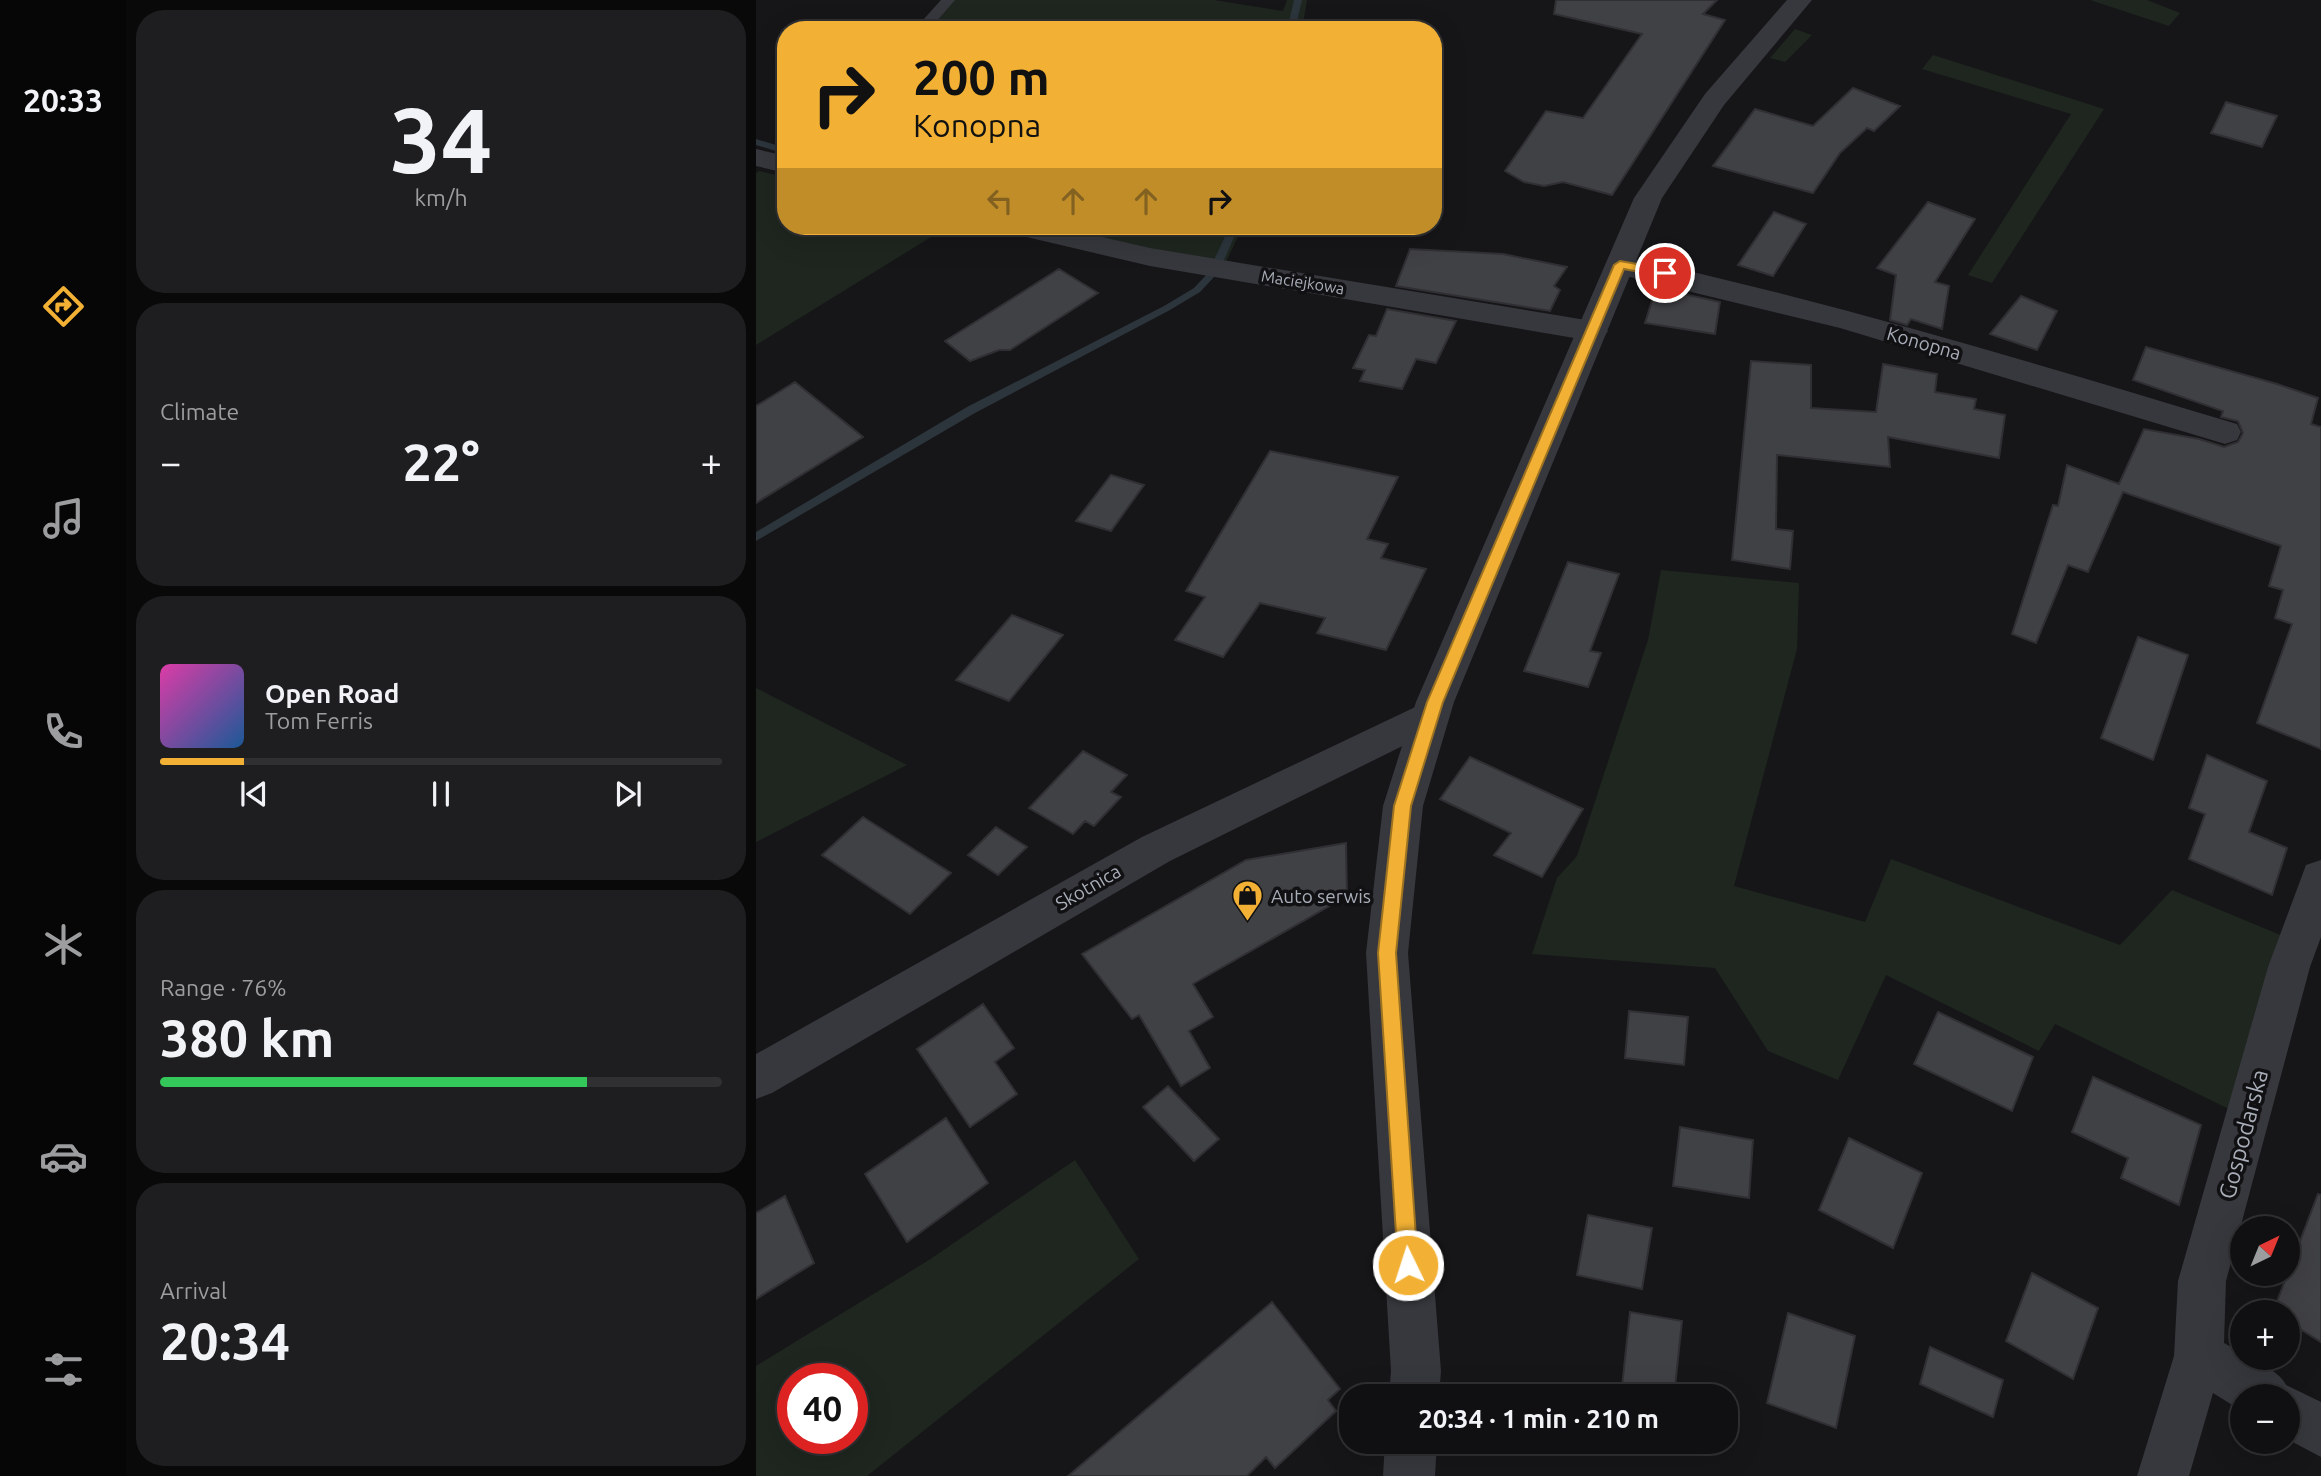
<!DOCTYPE html>
<meta charset="utf-8">
<style>
:root{--surface:#101012;--page:#1e1e20;--text:#f1f3f6;--muted:#9c9d9f;--line:#303032;--accent:#f2b134}
body{margin:0;font-family:Ubuntu,sans-serif;background:var(--page);color:var(--text);height:100vh;display:flex;flex-direction:column;font-size:26px;white-space:nowrap}
*{box-sizing:border-box;margin:0}
p{font-size:23px;color:var(--muted)}
.icon{flex:none;width:38px;height:38px;fill:none;stroke:currentColor;stroke-width:2;stroke-linecap:round;stroke-linejoin:round}
.map{position:relative;flex:1;overflow:hidden}
.details{display:flex;flex-direction:column;gap:10px;padding:10px;background:#09090a;width:630px}
.details>*{flex:none}
.guide{position:absolute;left:21px;top:21px;width:665px;height:214px;border-radius:28px;box-shadow:0 7px 28px #0002,0 0 0 2px var(--line);background:#f2b134;color:#111;overflow:hidden}
.needle{width:46px;rotate:43deg}
.buttons{position:absolute;left:1474px;top:1216px;display:grid;gap:14px}
.buttons a{display:grid;place-items:center;width:70px;height:70px;border-radius:50%;background:var(--surface);box-shadow:0 7px 28px #0002,0 0 0 2px var(--line);font-size:35px}
.speed{position:absolute;left:21px;top:1363px;display:flex;gap:14px;font-size:35px;font-weight:700;text-align:center}
.speed>*{display:grid;place-content:center;width:91px;height:91px;border-radius:50%;background:var(--surface);box-shadow:0 7px 28px #0002,0 0 0 2px var(--line);line-height:1}
.speed .limit{border:10px solid #d22;background:#fff;color:#111}
.pin{position:absolute;display:grid;place-items:center;width:60px;height:60px;color:#fff;margin:-30px;border:4px solid #fff;border-radius:50%;box-shadow:0 2px 7px #0007}
.me{position:absolute;width:77px;margin:-38px;rotate:356deg;stroke-linejoin:round;filter:drop-shadow(0 0 5px #0008)}
.turn{display:flex;align-items:center;gap:24px;height:147px;padding:0 21px;font-size:32px}
.turn .icon{width:91px;height:91px;stroke-width:2.5}
.turn b{display:block;font-size:49px;line-height:60px}
.lanes{display:flex;align-items:center;height:66px;padding:0 21px;background:#0003;justify-content:center;gap:35px;direction:ltr}
.lanes .off{opacity:.35}
.big{font-size:52px;font-weight:600;line-height:1.1}
.details .widget{flex:1;display:flex;flex-direction:column;justify-content:center;gap:10px;min-width:0;padding:0 24px;border-radius:28px;background:var(--page)}
.details .dial{align-items:center;gap:0}
.dial b{font-size:91px;line-height:1}
.song{display:flex;align-items:center;gap:21px}
.cover{width:84px;height:84px;border-radius:10px;background:linear-gradient(135deg,hsl(320 70% 55%),hsl(210 70% 35%))}
.played{height:7px;border-radius:4px;background:linear-gradient(90deg,var(--accent) 15%,var(--line) 15%)}
.keys{display:flex;justify-content:space-around;direction:ltr}
.heat{display:flex;justify-content:space-between;align-items:center;font-size:38px;direction:ltr}
.charge{height:10px;border-radius:5px;background:linear-gradient(90deg,#34c759 76%,var(--line) 0)}
.trip{position:absolute;left:583px;top:1384px;width:399px;height:70px;border-radius:28px;background:var(--surface);box-shadow:0 7px 28px #0002,0 0 0 2px var(--line);font-weight:600;line-height:70px;text-align:center}
main{display:flex;flex:1;min-height:0}
.menu{display:flex;flex-direction:column;width:126px;justify-content:space-around;align-items:center;background:#060607;color:var(--muted)}
.menu .icon{width:49px;height:49px}
.menu .current{color:var(--accent)}
.menu b{font-size:32px;color:var(--text)}
.map>svg:first-child{display:block}
</style>
<main>
<nav class="menu">
<b>20:33</b>
<svg class="icon current" aria-label="directions" viewBox="0 0 24 24"><path d="M12 3l9 9-9 9-9-9zM9 14v-3h6M13 9l2 2-2 2"/></svg>
<svg class="icon" aria-label="music" viewBox="0 0 24 24"><path d="M9 18V5l10-2v13"/><circle cx="6" cy="18" r="3"/><circle cx="16" cy="16" r="3"/></svg>
<svg class="icon" aria-label="phone" viewBox="0 0 24 24"><path d="M5 4h4l2 5-3 2q2 4 5 5l2-3 5 2v4C11 20 4 13 5 4z"/></svg>
<svg class="icon" aria-label="climate" viewBox="0 0 24 24"><path d="M12 3v18M4 7l16 10M4 17L20 7"/></svg>
<svg class="icon" aria-label="car" viewBox="0 0 24 24"><path d="M5 17H2v-5l4-1 3-4h7l3 4 3 1v5h-3M9 17h6M6 11h13"/><circle cx="7" cy="17" r="2"/><circle cx="17" cy="17" r="2"/></svg>
<svg class="icon" aria-label="filters" viewBox="0 0 24 24"><path d="M4 7h16M4 17h16"/><circle cx="9" cy="7" r="2"/><circle cx="15" cy="17" r="2"/></svg>
</nav>
<section class="details">
<div class="widget dial"><b>34</b><p>km/h</p></div>
<div class="widget"><p>Climate</p>
<div class="heat"><a>−</a><b class="big">22°</b><a>+</a></div>
</div>
<div class="widget">
<div class="song"><i class="cover"></i><div><b>Open Road</b><p>Tom Ferris</p></div></div>
<div class="played"></div>
<div class="keys"><svg class="icon" aria-label="previous" viewBox="0 0 24 24"><path d="M18 5L8 12l10 7zM5 5v14"/></svg><svg class="icon" aria-label="pause" viewBox="0 0 24 24"><path d="M8 5v14M16 5v14"/></svg><svg class="icon" aria-label="next" viewBox="0 0 24 24"><path d="M6 5l10 7-10 7zM19 5v14"/></svg></div>
</div>
<div class="widget"><p>Range · 76%</p><b class="big">380 km</b><div class="charge"></div></div>
<div class="widget"><p>Arrival</p><b class="big">20:34</b></div>
</section>
<div class="map">
<svg width="1565" height="1476" viewBox="0 0 1565 1476">
<rect width="100%" height="100%" fill="#161618"/>
<path fill="#1e261f" fill-rule="evenodd" d="M197,0H458L527,11L531,0H551L546,30H170Z
M1334,0H1391L1424,13L1413,26Z
M1039,29L1056,35L1029,62L1014,58Z
M1177,55L1348,109L1236,283L1212,275L1315,114L1166,69Z
M3,171L30,177V226H193L0,345V173Z
M286,226H487L470,262L400,251Z
M905,570L1043,583L1041,649L978,886L1109,922L1135,859L1364,945L1416,890L1527,936L1481,1113L1299,1024L1283,1051L1130,975L1082,1080L1012,1051L959,968L776,954L801,878L821,856L892,640Z
M0,688L151,765L0,842Z
M319,1160L383,1259L111,1476H0V1366L173,1260ZM37,1379H96V1438H37Z"/>
<g fill="none" stroke-linecap="round" stroke-linejoin="round">
<path fill="#2c353c" fill-rule="evenodd" d="M538,0H546L539,30H531Z
M0,139L30,148V154L0,145Z
M474,226H483L468,260L466,262H460L458,260Z
M455,272L460,275L444,292L414,310L219,413L0,541V532L211,407L408,306L438,288L452,273Z"/>
</g>
<path fill="#404145" stroke="#303034" stroke-width="2" d="M800,0H961L947,14L969,20L856,195L807,182L788,186L768,182L749,171L790,111L827,118L886,34L798,14Z
M1097,88L1144,106L1118,131L1111,128L1084,153L1057,193L957,166L999,109L1057,126Z
M1470,102L1521,116L1506,147L1455,133Z
M1172,202L1219,219L1179,282L1193,286L1186,329L1155,319L1151,325L1134,320L1140,275L1121,268Z
M1018,212L1050,224L1017,276L982,265Z
M654,249L747,254L811,267L798,286L804,290L794,311L640,286Z
M303,269L342,293L254,350H243L214,361L189,341Z
M900,288L964,302L959,334L889,323Z
M1265,296L1301,311L1281,350L1234,334Z
M631,309L700,321L680,363L660,359L646,389L604,381L609,370L597,368L613,335L620,336Z
M1390,347L1521,384L1562,398L1555,424L1565,427V749L1501,723L1536,624L1519,618L1527,590L1513,586L1525,546L1367,492L1332,572L1312,565L1280,643L1256,634L1297,505L1302,506L1311,465L1363,484L1388,429L1443,439L1468,447L1482,442L1487,433L1482,421L1465,417L1467,411L1377,380Z
M995,361L1055,365V408L1120,412L1127,364L1181,374L1179,392L1220,399L1218,409L1249,415L1243,458L1132,437L1134,467L1021,455L1020,529L1037,531L1034,569L976,560Z
M39,382L107,437L0,503V406Z
M514,451L642,477L611,539L632,544L625,558L670,569L630,650L561,633L569,618L504,603L467,657L419,640L449,597L430,591Z
M355,475L388,485L355,531L320,521Z
M812,562L863,574L834,651L845,653L832,687L768,671Z
M256,615L307,635L253,701L200,680Z
M1382,637L1432,655L1397,760L1345,738Z
M327,751L371,775L355,792L365,797L338,826L329,821L317,834L273,808Z
M1451,755L1511,781L1493,832L1531,848L1516,895L1433,859L1449,814L1433,808Z
M714,757L827,809L786,877L738,855L755,833L684,799Z
M107,817L195,873L154,914L66,855Z
M240,827L271,847L242,875L212,855Z
M590,843L591,896L437,984L457,1017L433,1031L454,1068L425,1086L383,1015L376,1019L326,954L490,860Z
M227,1004L258,1048L239,1062L261,1094L214,1127L161,1049Z
M873,1011L932,1017L928,1065L869,1058Z
M1182,1012L1277,1057L1256,1111L1158,1064Z
M1337,1077L1445,1125L1423,1205L1365,1178L1372,1158L1316,1132Z
M412,1086L463,1139L438,1161L387,1107Z
M190,1118L232,1183L151,1242L109,1174Z
M924,1127L997,1140L993,1198L917,1186Z
M1093,1138L1166,1173L1137,1248L1063,1210Z
M1562,1194L1565,1195V1342L1531,1321V1312H1517Z
M29,1196L58,1263L0,1299V1213Z
M832,1215L896,1228L886,1289L821,1275Z
M1276,1273L1342,1308L1317,1379L1250,1341Z
M516,1302L584,1389L572,1400L580,1411L519,1468L510,1457L491,1476H312Z
M874,1312L926,1321L918,1396H865Z
M1032,1313L1099,1336L1080,1428L1011,1403Z
M1174,1347L1247,1380L1237,1417L1164,1384Z"/>
<g fill="none" stroke-linecap="round" stroke-linejoin="round">
<path fill="#37383d" fill-rule="evenodd" d="M185,0H199L173,30H158Z"/>
<path fill="#37383d" fill-rule="evenodd" d="M0,149L30,156V173L0,166Z
M244,226H298L394,248L836,321L847,324L852,331L847,338L836,341L394,266L249,232Z
M864,256C1073,300 1276,363 1481,424L1485,432L1481,440L1469,444L1084,328L853,272L849,265L853,258Z
M674,700L687,704L693,715L687,726L414,861L16,1093L0,1099V1054L386,837Z
M1565,860V937L1554,967L1470,1281L1468,1343L1486,1353V1358C1499,1358 1525,1373 1530,1385L1565,1402V1457L1531,1439V1396H1486V1411L1457,1393L1433,1476H1381L1418,1356L1422,1281L1512,967L1550,865Z"/>
<path fill="#37383d" fill-rule="evenodd" d="M1031,0H1056L968,105L906,198L698,702L667,806L652,953L685,1371L683,1396H633L635,1371L610,953L627,806L660,702L878,198L949,94Z
M629,1442H681L679,1476H627Z"/>
</g>
<path fill="#f2b134" stroke="#9d7322" stroke-width="2" d="M864,261L909,269L916,273L909,277L868,269L687,702L655,806L640,953L662,1265L659,1272L652,1275L645,1272L642,1265L622,953L638,806L671,702L858,265Z"/>
<defs>
<symbol id="shop-pin" viewBox="-11 -11 22 30"><path d="M0 17L-7.5 6A9.5 9.5 0 1 1 7.5 6Z" fill="#f2b134" stroke="#111113"/><path d="M-5-2.5h2.3a2.7 3.5 0 0 1 5.4 0H5L5.5 6h-11ZM-1.5-2.5h3a1.5 2.3 0 0 0-3 0Z" fill="#111"/></symbol>
</defs>
<g fill-rule="evenodd">
<use href="#shop-pin" x="474" y="878" width="35" height="47"/>
</g>
<g text-anchor="middle" dominant-baseline="central" stroke-width="7" stroke-linejoin="round" paint-order="stroke">
<g font-size="16" fill="#a8adb8" stroke="#111113">
<text transform="translate(547 282) rotate(9)">Maciejkowa</text>
</g>
<g font-size="19" fill="#a8adb8" stroke="#111113">
<text transform="translate(1168 343) rotate(16)">Konopna</text>
<text transform="translate(332 887) rotate(-30)">Skotnica</text>
</g>
<g font-size="19" fill="#a8adb8" stroke="#111113" text-anchor="start">
<text x="515" y="896">Auto serwis</text>
</g>
<g font-size="23" fill="#a8adb8" stroke="#111113">
<text transform="translate(1487 1134) rotate(-75)">Gospodarska</text>
</g>
</g>
</svg>
<div class="buttons">
<a><svg class="needle" viewBox="-14 -14 28 28"><path d="M0-13l5 13h-10z" fill="#e53935"/><path d="M0 13l5-13h-10z" fill="#9c9d9f"/></svg></a>
<a>+</a>
<a>−</a>
</div>
<div class="speed"><div class="limit">40</div></div>
<div class="pin" style="left:909px;top:273px;background:#d93025"><svg class="icon" aria-label="arrive" viewBox="0 0 24 24"><path d="M6 21V4h12l-3 4 3 4H6"/></svg></div>
<svg class="me" style="left:652px;top:1265px" viewBox="-20 -20 40 40"><circle r="17" fill="#f2b134" stroke="#fff" stroke-width="3"/><path d="M0-11L8 9 0 5-8 9z" fill="#fff"/></svg>
<div class="trip">20:34 · 1 min · 210 m</div>
<div class="guide">
<div class="turn"><svg class="icon" aria-label="right" viewBox="0 0 24 24"><path d="M7 20v-9h11M14 6l5 5-5 5"/></svg><div><b>200 m</b>Konopna</div></div>
<div class="lanes"><svg class="icon off" aria-label="left" viewBox="0 0 24 24"><path d="M17 20v-9H6M10 6l-5 5 5 5"/></svg><svg class="icon off" aria-label="ahead" viewBox="0 0 24 24"><path d="M12 20V5M6 11l6-6 6 6"/></svg><svg class="icon off" aria-label="ahead" viewBox="0 0 24 24"><path d="M12 20V5M6 11l6-6 6 6"/></svg><svg class="icon" aria-label="right" viewBox="0 0 24 24"><path d="M7 20v-9h11M14 6l5 5-5 5"/></svg></div>
</div>
</div>
</main>
